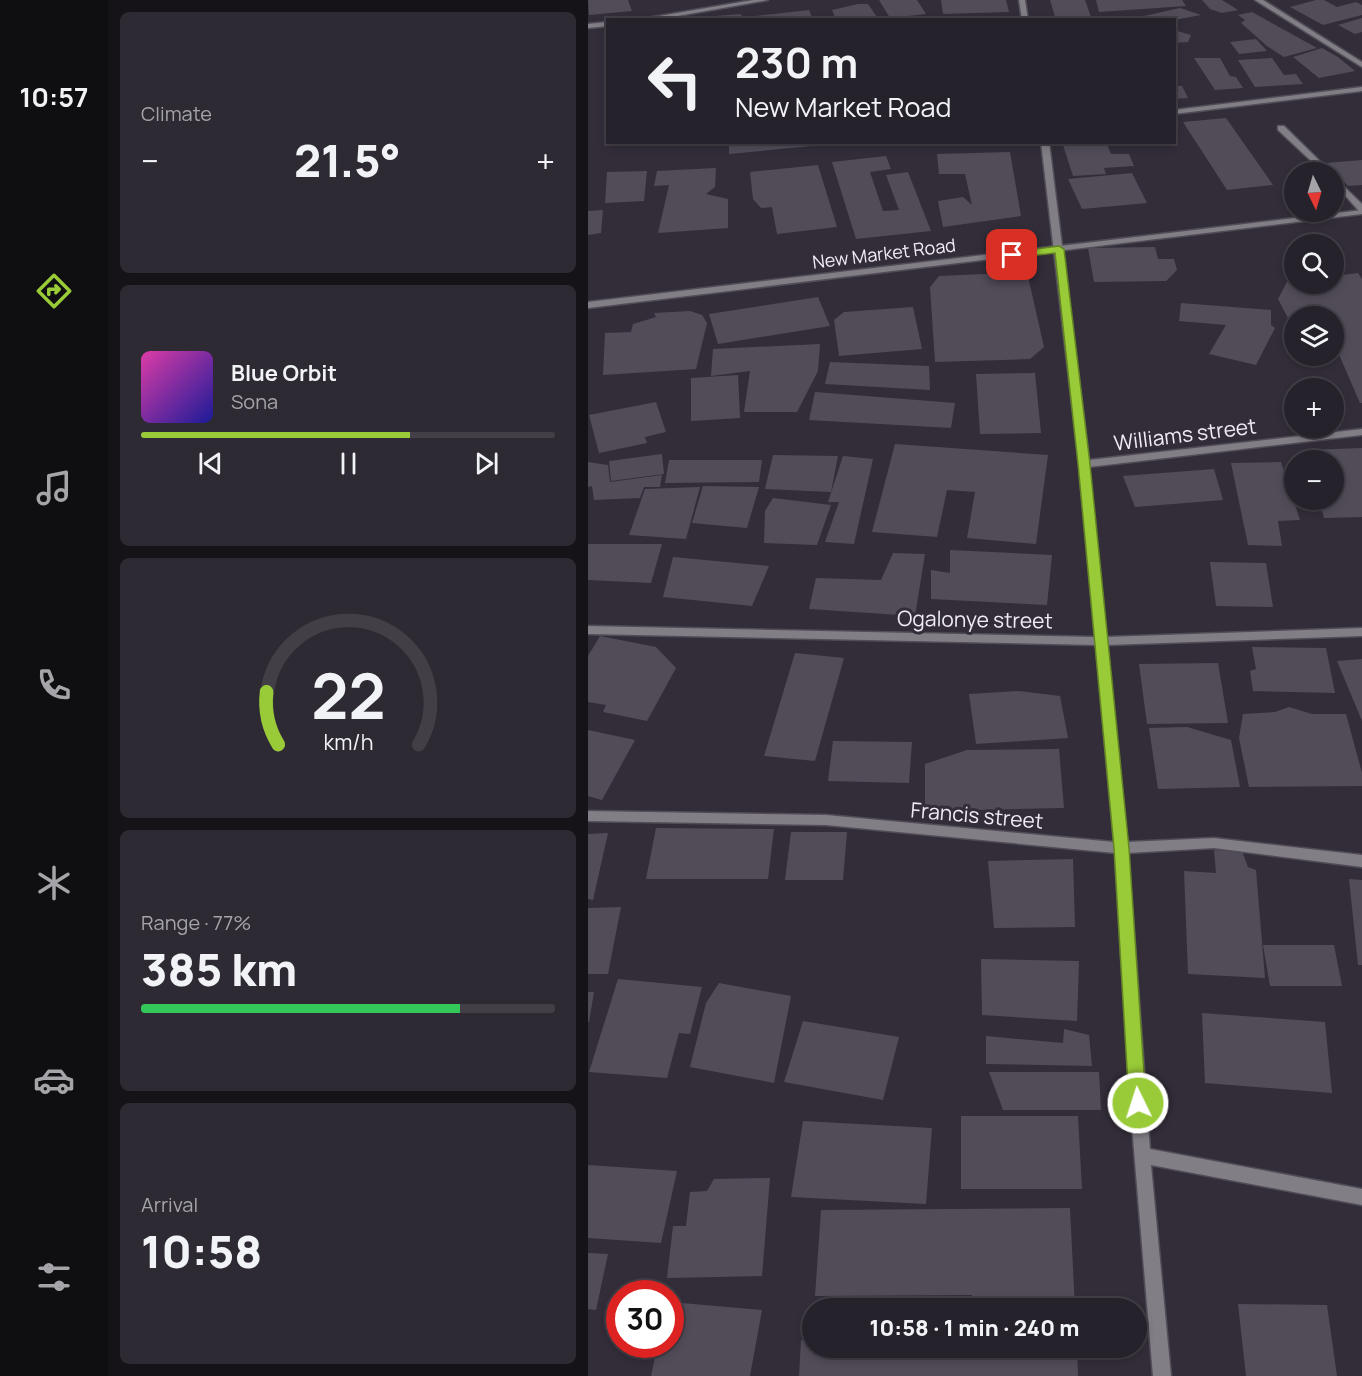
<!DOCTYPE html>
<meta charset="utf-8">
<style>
:root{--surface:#26222b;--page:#2e2a33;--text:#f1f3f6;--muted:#a4a4a9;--line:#423f47;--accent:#98cb37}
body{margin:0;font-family:Manrope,sans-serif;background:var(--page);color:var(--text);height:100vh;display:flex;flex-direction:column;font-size:22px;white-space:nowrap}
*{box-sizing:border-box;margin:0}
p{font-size:20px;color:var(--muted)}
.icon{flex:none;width:33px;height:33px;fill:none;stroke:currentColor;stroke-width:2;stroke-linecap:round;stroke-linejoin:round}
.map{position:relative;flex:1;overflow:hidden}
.panel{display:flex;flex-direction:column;gap:12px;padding:12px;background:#151318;width:480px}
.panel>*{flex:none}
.banner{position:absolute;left:18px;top:18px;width:570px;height:126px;border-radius:0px;box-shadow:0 3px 9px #0003,0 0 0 2px var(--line);background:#26222b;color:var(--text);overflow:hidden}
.needle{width:39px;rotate:175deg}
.controls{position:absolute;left:696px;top:162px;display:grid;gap:12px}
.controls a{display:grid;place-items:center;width:60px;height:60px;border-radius:50%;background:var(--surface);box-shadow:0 3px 9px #0003,0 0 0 2px var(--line);font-size:30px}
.speed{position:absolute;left:18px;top:1280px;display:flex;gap:12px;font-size:30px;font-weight:700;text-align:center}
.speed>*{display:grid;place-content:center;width:78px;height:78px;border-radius:50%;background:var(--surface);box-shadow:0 3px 9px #0003,0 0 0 2px var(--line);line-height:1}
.speed .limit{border:9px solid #d22;background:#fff;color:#111}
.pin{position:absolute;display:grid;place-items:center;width:51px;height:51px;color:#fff;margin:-26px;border-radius:12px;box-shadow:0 3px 9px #0006}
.me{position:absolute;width:66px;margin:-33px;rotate:356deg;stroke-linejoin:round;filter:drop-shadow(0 0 4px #0008)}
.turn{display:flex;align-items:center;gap:21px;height:126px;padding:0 30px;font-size:27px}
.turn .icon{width:78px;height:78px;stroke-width:2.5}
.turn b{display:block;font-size:42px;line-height:51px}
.big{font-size:45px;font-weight:800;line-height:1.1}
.panel .card{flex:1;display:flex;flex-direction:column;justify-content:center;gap:9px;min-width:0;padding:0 21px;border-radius:9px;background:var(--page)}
.panel .dial{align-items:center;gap:0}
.dial svg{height:156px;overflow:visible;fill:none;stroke:var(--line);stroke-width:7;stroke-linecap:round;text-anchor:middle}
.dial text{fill:var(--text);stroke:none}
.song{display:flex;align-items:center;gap:18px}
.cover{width:72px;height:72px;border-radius:9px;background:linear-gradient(135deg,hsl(320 70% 55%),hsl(240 70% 35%))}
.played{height:6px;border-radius:3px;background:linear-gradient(90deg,var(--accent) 65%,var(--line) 65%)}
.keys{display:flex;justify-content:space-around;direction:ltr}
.heat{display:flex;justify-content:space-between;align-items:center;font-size:33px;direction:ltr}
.charge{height:9px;border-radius:4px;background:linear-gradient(90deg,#34c759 77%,var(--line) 0)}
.trip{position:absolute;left:214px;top:1298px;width:345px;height:60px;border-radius:30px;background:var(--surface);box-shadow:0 3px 9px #0003,0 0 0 2px var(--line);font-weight:800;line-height:60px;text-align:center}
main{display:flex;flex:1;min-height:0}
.tabs{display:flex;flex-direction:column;width:108px;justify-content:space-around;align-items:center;background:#0f0e11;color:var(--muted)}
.tabs .icon{width:42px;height:42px}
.tabs .on{color:var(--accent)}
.tabs b{font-size:27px;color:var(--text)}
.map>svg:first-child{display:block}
</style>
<main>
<nav class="tabs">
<b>10:57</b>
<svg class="icon on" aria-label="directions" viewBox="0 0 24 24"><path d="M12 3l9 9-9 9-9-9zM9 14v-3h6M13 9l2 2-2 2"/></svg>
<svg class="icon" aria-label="music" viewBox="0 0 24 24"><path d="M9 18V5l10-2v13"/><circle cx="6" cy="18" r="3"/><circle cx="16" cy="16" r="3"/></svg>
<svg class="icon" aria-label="phone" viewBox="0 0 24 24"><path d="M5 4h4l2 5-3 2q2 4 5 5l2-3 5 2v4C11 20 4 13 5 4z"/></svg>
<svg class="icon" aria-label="climate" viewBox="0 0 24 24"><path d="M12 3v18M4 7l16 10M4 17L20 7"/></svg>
<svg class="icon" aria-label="car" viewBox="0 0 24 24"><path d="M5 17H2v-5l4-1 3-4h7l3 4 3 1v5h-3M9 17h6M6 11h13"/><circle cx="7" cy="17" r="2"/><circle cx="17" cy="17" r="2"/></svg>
<svg class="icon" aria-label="filters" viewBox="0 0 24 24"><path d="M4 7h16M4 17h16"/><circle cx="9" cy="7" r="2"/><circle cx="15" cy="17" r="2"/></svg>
</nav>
<section class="panel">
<div class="card"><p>Climate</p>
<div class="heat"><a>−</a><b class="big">21.5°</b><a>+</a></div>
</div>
<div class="card">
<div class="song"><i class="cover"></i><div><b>Blue Orbit</b><p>Sona</p></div></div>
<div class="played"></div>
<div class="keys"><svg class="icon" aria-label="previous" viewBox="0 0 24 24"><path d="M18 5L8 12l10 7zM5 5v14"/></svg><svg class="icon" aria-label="pause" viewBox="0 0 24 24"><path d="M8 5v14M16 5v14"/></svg><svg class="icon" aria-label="next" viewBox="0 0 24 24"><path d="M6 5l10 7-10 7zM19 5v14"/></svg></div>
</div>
<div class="card dial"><svg viewBox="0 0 100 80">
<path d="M14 69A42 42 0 1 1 86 69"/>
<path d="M14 69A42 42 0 0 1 8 42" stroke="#98cb37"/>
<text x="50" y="56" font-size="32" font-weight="700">22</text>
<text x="50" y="72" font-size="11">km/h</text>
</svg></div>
<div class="card"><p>Range · 77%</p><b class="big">385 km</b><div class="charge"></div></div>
<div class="card"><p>Arrival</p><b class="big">10:58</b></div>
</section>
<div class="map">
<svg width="774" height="1376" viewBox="0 0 774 1376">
<rect width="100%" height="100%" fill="#332d39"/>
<path fill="#524c59" d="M0,0H40L44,11L1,15Z
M291,0H329L338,14L302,18Z
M353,0H418L421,12L355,14Z
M462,0H497L504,20H468Z
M508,0H594L598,6L511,12Z
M614,0H634L650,10L634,13L622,9Z
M728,0H736L749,7L768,2L774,5V15L735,25L702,7Z
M270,4H280L291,20H248L244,10Z
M592,8L613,15L586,20H561L556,16Z
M221,10L225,20H159L158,17Z
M664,12L729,48L696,57L679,46L653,23L657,20L650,15Z
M153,14L155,20H103V18Z
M774,18V32L767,34L750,25Z
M586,30L603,35L600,42L586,43Z
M668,39L679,51L651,54L642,42Z
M734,48L750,57L767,71L731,78L705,57Z
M606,58H632L642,76L648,77L655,88L627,90Z
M684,58L696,75L708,74L715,84L667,87L650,60Z
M586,86H594L600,98L586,99Z
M638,118L685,185L639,190L595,122Z
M141,142H245V144L141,154Z
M474,142H518L523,154H541L546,166L516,168L518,174L485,176Z
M422,152L433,216L355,227L350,201L375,197L384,205L377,174H351L349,154Z
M298,156L303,169L282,172L295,211L311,210L298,175L320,172L343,231L268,239L244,162Z
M774,160V185L760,186L738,163Z
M230,165L249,227L189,234L184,207L173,208L165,199L162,172Z
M128,168L127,187L118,194L140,199V228L70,233L81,185L66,186L69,171Z
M59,171L56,201L17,203L19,172Z
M544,173L559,203L494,209L480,179Z
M15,210L13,233L0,235V211Z
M567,247L570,259H586L589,270L578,281L506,282L500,248Z
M439,272L456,347L442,359L347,362L342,287L351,276Z
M770,273L774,279V403H772L746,343V319L748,316H706V319L701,320L690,299L699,282L746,284V276Z
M230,297L242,326L130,344L121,314Z
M593,303L683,310V325L687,328L668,365L621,354L638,325L591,321Z
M325,307L334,349L251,356L246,320L256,312Z
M102,311L114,315L119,323L108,369L15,375L17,333L43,332L45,324L68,317L66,313Z
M232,344L230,371L209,412H156L162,371L123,376L125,349Z
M242,362L341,366L342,390L237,384Z
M447,373L453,433L392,434L388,374Z
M150,375L152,418L103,421V378Z
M227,392L367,403L363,428L221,420Z
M68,402L78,432L57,437L59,443L11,453L1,415Z
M307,444L460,455L448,544L379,538L387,492L359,490L349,537L284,532Z
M774,448V517L736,518L731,500H746V460H722L719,450Z
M74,454L76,474L23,481L21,461Z
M185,455L250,456L243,492L177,489Z
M255,456L285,459L266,544L237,542L251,502H240Z
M81,460H174L171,482L77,483Z
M0,462L20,465L22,482L74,475L72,487H56L52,498L6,500L4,486L0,487Z
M693,462L712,520L690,521L694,546L660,545L643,463Z
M626,469L635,500L547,507L535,476Z
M115,486L171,487L159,528L104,523Z
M112,487L98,539L41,535L57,489Z
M185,498L243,505L229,545L176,543L177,511Z
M0,544H74L63,583L0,580Z
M362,550L464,555L459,605L343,599V570L362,573Z
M305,553L337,554L327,616L221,609L228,578L293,580Z
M85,557L181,566L164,606L75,597Z
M622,562L678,563L685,607L628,606Z
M12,636L68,647L88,668L59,721L15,712L18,705L0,702V656Z
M664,647L738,648L747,693L665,691L662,671L668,669Z
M207,653L256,658L227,761L176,756Z
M774,659V721L749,661Z
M630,663L640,723L559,724L551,664Z
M431,691L472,696L480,738L388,744L381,694Z
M701,707L724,714H758L774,773V786L661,787L651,738L655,714L687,712Z
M599,727L643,740L652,787L570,789L561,728Z
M0,730L47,740L14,800L0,796Z
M245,741L324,742L321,783L240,781Z
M471,749L476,808L337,811V764L379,750Z
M68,828L186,829L180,879H58Z
M203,832H259L255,880H197Z
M20,833L5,900L0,899V834Z
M626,850L654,851L660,867L668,870L677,978L600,974L596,871L628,873Z
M485,859L487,927L406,928L400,861Z
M761,879L774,880V965H770Z
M33,907L20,974H0V908Z
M675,945H746L754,986H682Z
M393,959L491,961L489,1021L394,1015Z
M30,979L114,987L102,1034L91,1033L79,1078L1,1072Z
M131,983L203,996L186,1083L102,1067L118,1003Z
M0,992H6L1,1022H0Z
M614,1013L737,1022L744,1093L617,1083Z
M215,1021L311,1037L295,1100L196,1082Z
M476,1029L501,1035L504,1066L398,1064V1036L475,1043Z
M401,1072H511L513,1110H415Z
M373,1116H490L494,1189H373Z
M215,1121L344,1128L338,1204L203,1197Z
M0,1165L89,1171L73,1243L0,1238Z
M182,1178L174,1276L79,1278L85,1226H98L102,1192L119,1191L126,1179Z
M482,1208L487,1308H384V1295L227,1296L233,1210Z
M0,1253L20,1254L8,1310L0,1309Z
M82,1302L174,1310L162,1376H63L70,1344H82Z
M650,1304L739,1305L749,1376H658Z
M213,1340H225V1347H489L490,1376H211Z"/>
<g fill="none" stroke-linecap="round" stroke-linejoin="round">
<defs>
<path id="service" d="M690,126H696L743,172H735L690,130Z
M746,177L774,204V211H771L746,183Z"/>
<path id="minor" d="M165,0H180L67,20H48Z
M431,0H437L440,20H434Z
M667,0H675L774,62V67Z
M20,22V26L0,28V24Z
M774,87V91L586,114V110Z
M453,142H461L501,460L774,429V435L501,467L518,637L774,628V636L519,645L539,842L626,838L774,855V867L626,848L540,853L562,1149L774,1189V1205L563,1165L583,1376H565L542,1103L527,853L238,825L0,821V811L238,815L526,842L508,645L0,634V626L507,637L491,464Z"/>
<path id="tertiary" d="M774,210V214L0,308V302Z"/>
</defs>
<use href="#service" stroke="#514c57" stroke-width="3"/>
<use href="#minor" stroke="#514c57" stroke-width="3"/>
<use href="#tertiary" stroke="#514c57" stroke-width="3"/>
<use href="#service" fill="#817e85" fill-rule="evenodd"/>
<use href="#minor" fill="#817e85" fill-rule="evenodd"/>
<use href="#tertiary" fill="#817e85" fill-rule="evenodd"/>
</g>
<path fill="#98cb37" stroke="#638424" stroke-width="1.5" d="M471,246L476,249L502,464L541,848L558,1103L556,1109L550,1111L544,1109L541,1103L526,848L490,464L467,253L424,258L419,255L424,252Z"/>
<g text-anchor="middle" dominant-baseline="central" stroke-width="6" stroke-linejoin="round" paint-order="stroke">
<g font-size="18" fill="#f0ecf4" stroke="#332d39">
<text transform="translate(296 253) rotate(-7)">New Market Road</text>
</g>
<g font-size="21" fill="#f0ecf4" stroke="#332d39">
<text transform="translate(597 434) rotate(-7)">Williams street</text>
<text transform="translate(387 619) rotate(1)">Ogalonye street</text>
<text transform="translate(389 815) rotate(5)">Francis street</text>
</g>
</g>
</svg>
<div class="controls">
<a><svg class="needle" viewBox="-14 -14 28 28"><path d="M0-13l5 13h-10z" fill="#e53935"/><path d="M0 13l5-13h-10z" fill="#a4a4a9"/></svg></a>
<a><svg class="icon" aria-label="search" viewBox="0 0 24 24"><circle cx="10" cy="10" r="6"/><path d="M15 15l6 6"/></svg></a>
<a><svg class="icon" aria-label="layers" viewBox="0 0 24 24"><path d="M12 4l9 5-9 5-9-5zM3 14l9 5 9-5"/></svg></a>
<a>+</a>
<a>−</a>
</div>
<div class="speed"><div class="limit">30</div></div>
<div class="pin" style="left:424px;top:255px;background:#d93025"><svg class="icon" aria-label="arrive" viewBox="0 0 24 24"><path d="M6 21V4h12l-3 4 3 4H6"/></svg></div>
<svg class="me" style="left:550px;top:1103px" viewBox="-20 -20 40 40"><circle r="17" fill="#98cb37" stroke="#fff" stroke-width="3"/><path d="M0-11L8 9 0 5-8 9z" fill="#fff"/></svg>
<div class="trip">10:58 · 1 min · 240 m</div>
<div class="banner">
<div class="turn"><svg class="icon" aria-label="left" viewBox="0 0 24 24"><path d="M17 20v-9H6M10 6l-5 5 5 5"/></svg><div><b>230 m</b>New Market Road</div></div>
</div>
</div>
</main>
